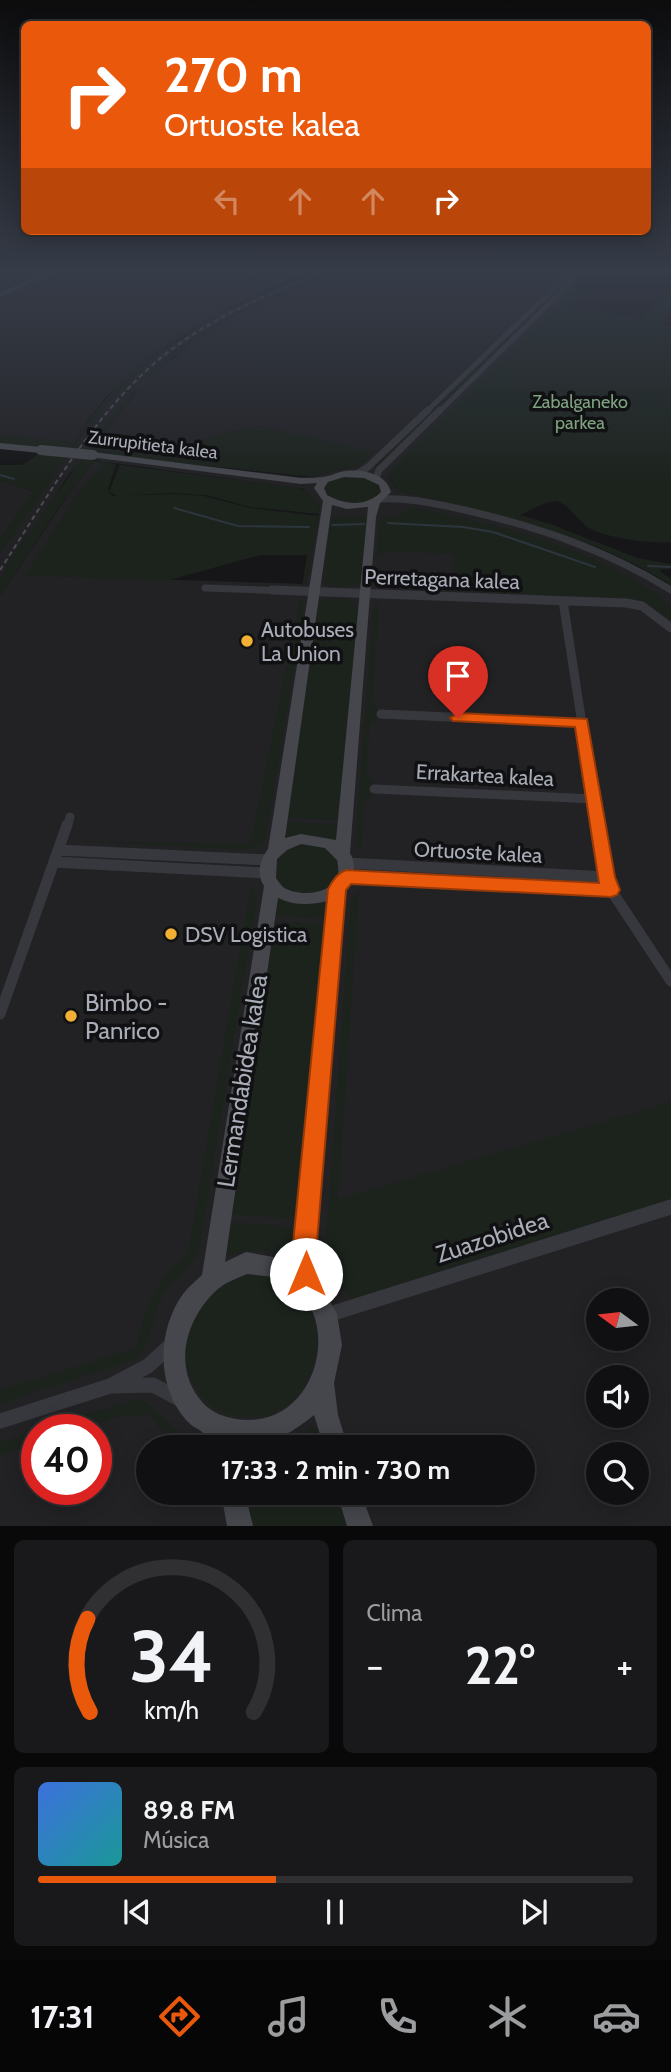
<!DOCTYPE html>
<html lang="es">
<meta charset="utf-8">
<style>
:root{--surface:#101012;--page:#19191b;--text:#f1f3f6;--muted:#9c9d9f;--line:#303032;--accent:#ea580c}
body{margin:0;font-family:Cabin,sans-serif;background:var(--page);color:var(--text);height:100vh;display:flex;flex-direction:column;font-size:26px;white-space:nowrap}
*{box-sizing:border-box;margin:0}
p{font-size:23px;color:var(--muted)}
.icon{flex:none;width:38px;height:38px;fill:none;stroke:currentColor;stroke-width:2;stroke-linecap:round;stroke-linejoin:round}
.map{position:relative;height:1526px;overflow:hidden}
.panel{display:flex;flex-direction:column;gap:14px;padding:14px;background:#09090a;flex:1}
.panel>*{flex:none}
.banner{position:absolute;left:21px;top:21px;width:630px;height:214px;border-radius:10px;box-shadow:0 4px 18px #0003,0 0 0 2px var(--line);background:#ea580c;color:#fff;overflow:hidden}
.needle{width:46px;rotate:285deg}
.buttons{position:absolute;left:586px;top:1288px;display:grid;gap:14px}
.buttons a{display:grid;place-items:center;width:63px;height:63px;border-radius:50%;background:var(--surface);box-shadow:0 4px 18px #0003,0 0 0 2px var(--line);font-size:35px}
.speed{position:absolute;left:21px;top:1414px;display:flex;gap:14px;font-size:35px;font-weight:700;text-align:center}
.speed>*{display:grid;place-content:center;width:91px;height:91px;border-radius:50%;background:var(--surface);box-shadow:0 4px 18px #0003,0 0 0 2px var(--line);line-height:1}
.speed .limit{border:10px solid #d22;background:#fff;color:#111}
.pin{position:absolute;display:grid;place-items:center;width:60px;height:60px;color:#fff;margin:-72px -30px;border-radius:50% 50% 50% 0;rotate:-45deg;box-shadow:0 0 7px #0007}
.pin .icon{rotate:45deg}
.me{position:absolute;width:77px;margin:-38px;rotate:0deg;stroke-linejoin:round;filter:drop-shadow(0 0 5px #0008)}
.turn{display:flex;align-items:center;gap:24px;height:147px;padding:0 28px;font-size:32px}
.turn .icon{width:91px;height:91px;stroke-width:2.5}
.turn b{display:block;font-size:49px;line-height:60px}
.lanes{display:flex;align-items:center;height:66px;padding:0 28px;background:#0003;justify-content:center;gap:35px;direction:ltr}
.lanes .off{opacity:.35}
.big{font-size:52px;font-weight:800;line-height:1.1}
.panel .tile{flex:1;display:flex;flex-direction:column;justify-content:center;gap:10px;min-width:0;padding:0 24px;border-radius:10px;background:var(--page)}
.panel .dial{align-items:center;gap:0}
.dial svg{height:182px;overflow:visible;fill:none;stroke:var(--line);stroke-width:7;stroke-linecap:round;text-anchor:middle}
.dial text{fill:var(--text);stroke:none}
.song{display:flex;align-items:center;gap:21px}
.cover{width:84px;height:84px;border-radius:10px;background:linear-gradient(135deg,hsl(220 70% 55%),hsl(180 70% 35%))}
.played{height:7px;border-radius:4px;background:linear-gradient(90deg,var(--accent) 40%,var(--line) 40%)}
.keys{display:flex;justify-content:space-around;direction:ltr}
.heat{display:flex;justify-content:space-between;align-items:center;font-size:38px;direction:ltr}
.panel .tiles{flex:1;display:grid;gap:14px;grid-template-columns:1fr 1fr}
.tile:last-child{grid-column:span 2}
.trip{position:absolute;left:136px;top:1435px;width:399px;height:70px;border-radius:35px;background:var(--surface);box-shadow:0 4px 18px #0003,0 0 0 2px var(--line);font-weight:800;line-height:70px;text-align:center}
.dock{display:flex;height:112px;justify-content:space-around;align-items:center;background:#060607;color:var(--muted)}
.dock .icon{width:49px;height:49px}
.dock .active{color:var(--accent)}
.dock b{font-size:32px;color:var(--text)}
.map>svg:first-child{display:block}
</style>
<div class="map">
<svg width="671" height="1526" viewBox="0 0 671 1526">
<rect width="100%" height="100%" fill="#161618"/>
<path fill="#222225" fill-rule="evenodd" d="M0,272H306L233,305L173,340L107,396L89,419L75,443L38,453L0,449Z
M315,272H328L236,312L177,349L148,374L152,375L193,342L240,313L334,272H589L574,287L583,289L581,291L572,289L568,295L579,296L566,295L388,477L398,491L421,496V499L517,519L579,539L671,585V1526H0V596L70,492L93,462L102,461L90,459L94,454L301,477H313L335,470L352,468L261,426L223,433L174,450L142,443L145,436L114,449L110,453L101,452L112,436H102L138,390L115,411L83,460L69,474L22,547L9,561L0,581V553L91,422L124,384L150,359L219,314ZM107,462L304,489L320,507L306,584L27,575L76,496ZM598,1300H637V1339H598ZM598,1377H637V1416H598ZM37,1430H96V1489H37ZM149,1447H523V1493H149ZM598,1454H637V1493H598Z
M0,480L34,492L0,540Z"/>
<path fill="#1c231d" d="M306,272H315C209,312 136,354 72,451L0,444V435L75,442C113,377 175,333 243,300C263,290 290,284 306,272Z
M328,272H334C268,298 205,326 152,375L148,374C201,327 263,297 328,272Z
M671,284V307L662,326H671V542C650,544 603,538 586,526C576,518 569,505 557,501L545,503L520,515L553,525L637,558L671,564V569L659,570L671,579V585C594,536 508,516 420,499V496L398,491L387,475L388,473L572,289L584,291L571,307L643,319Z
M542,303H546L377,468L372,467Z
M138,389L103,435L113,436L102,452L110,453L121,436L146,435L143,443L174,450L223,433L261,426L372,452L377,450L359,467L335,470L313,477L94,454L90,460L116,464L108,489L112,496L175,494L204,496L250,508L319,516L306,584L302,586L307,555H260L166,581L26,575L76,496L103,463L93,462L64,500L0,596V581L9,561L115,411L133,390Z
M39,454L68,457L0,553V540L34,492L0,480V465H22Z
M120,465L298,488L306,491L320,507L319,514L250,507L206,495L173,493L117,496L110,492V489Z
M362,476L380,484L381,493C365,509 345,503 326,496L324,487C334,475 347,477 362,476Z
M410,507C502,525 596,546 671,605V621L649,604L629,598L454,591L453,554L383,551L382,555H377L380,519L405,513Z
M331,517L367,518L362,582L357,586L330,587L323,583Z
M328,598L349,599L359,606L339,820L287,818L318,604Z
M300,599L304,608L266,837L262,845L245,850L81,841L241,844L251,841Z
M379,602L372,706L377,707L376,722H370L366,779L373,780L371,798H365L361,853L355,845L373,610Z
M287,822L339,824L337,841L313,834L284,838Z
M303,843L321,845L335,853L341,873C308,925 234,867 303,843Z
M251,884L257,897L199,1252C189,1269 171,1281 161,1299C151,1318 153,1344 136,1359L0,1404V1390L136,1348C144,1308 157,1280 188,1253Z
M359,890L338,1199L671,1102V1199L351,1299L324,1269L351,900Z
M276,896L309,905L331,899L329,919L273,916Z
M272,921L328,925L301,1219L230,1214Z
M228,1222L300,1227L297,1261C271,1248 251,1248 223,1257Z
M252,1273C360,1283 320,1437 235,1416C223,1413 212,1408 203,1398C162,1351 194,1285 252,1273Z
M133,1400C154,1400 175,1432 193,1447H177L148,1414L118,1417L77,1430H39Z
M310,1426L320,1431L328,1447H283L297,1439Z
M37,1431V1443L0,1455V1442Z
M244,1493H342L351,1526H252Z"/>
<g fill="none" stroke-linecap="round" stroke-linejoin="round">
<path stroke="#2c353c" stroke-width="2" d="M0,475L14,479
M174,508L238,526L309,527
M388,523L463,527L493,532L595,567
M332,525L364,524
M648,566L671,567"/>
<path stroke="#37383d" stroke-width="5" d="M426,412L571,272
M439,412L581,272"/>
<path stroke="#37383d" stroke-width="7" d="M357,474L368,467L428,410
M376,478L379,470L440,410
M379,499C408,497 436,504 465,510C538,527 607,550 671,590
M205,588L321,592"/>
<path stroke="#37383d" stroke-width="9" d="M272,590L626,603L642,606L671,628
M563,601L598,827
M381,714L582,723
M374,789L595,799
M67,827L70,817"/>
<path stroke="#37383d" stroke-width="11" d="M598,825L606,877L611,890L671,981
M58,850L268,860
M54,862L266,873
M347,863L606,877
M346,877L611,890
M0,1014L67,825"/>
<path stroke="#37383d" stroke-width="15" d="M327,1315L671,1207
M114,1386L153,1385L183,1401
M0,1421L110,1386L148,1366L173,1343"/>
<path fill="#45474d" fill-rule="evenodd" d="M48,272H56L0,297V292Z
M0,443L41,447L46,450L41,453L0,449Z
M93,452L301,478C308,478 316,478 323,477C331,476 337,472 345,471C362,469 386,473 391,492L380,503L376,517L350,853C358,867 352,879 345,892L315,1254L319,1282L337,1314L342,1345L334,1383L338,1415L348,1447H324L314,1415C287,1437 267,1447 231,1442L233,1447H209C202,1424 199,1434 186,1420C156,1386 157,1330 183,1294C188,1287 196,1281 202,1275L264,886C256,874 260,860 268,849L323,501L314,488L317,483L301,484L90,457L88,455ZM344,477L364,478L379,485L381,492C366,507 345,505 327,495L324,488L328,482ZM332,505L347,509L368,507L336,840L301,834L285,838ZM301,844L325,848L337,860C338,865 339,872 338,877C331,895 297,897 283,887C282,886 277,880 276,878L277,859L287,850ZM278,898C295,906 310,905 328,901L293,1254L295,1264L284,1259L246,1252L225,1262ZM247,1274C257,1275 269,1276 279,1279C347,1303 323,1432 236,1419C224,1417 211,1412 203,1403C171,1368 186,1317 218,1289C226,1282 238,1278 247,1274Z
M221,1493H245L253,1526H227Z
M337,1493H361L373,1526H347Z"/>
<path stroke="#4a4c52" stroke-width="2" stroke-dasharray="5 3.5" stroke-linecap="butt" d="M0,570C45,501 87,425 148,369C198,323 262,296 324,272"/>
<path stroke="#45474d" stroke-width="10" d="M41,450L93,455"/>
</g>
<linearGradient id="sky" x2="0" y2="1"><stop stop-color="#0c0c0d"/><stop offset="0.56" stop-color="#363c48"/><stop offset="1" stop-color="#363c48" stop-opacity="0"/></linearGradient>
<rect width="671" height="485" fill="url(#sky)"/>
<path fill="#ea580c" stroke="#983908" stroke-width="2" d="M458,713L587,719L615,877L620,890L617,895L611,897L351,884L346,890L316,1254L318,1274L314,1283L306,1287L297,1283L293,1274L292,1254L328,889C332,881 337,873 346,870L599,883L575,727L453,721L450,718Z"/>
<g fill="#f2b134" stroke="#111113" stroke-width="2.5">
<circle cx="247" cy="641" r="7"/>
<circle cx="171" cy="934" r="7"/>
<circle cx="71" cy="1016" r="7"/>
</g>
<g text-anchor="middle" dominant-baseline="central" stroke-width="7" stroke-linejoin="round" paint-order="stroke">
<g font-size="18" fill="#7fa381" stroke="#111113">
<text x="580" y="402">Zabalganeko<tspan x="580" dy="21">parkea</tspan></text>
</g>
<g font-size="18" fill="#a8adb8" stroke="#111113">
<text transform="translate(153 445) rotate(7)">Zurrupitieta kalea</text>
</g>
<g font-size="21" fill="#a8adb8" stroke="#111113">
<text transform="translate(442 579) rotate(2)">Perretagana kalea</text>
<text transform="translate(485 775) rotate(3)">Errakartea kalea</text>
<text transform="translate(478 852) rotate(3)">Ortuoste kalea</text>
</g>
<g font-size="21" fill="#a8adb8" stroke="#111113" text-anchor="start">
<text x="261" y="629">Autobuses<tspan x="261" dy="24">La Union</tspan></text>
<text x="185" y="934">DSV Logistica</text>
</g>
<g font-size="24" fill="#a8adb8" stroke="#111113" text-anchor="start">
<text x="85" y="1002">Bimbo -<tspan x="85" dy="28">Panrico</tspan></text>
</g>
<g font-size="24" fill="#a8adb8" stroke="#111113">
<text transform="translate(242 1081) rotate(-81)">Lermandabidea kalea</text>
<text transform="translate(492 1237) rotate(-18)">Zuazobidea</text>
</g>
</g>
</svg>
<div class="buttons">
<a><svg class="needle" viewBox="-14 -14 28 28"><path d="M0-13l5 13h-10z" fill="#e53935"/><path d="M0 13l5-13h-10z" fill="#9c9d9f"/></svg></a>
<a><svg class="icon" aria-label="sound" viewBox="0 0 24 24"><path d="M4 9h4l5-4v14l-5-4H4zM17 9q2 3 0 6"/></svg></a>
<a><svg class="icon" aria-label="search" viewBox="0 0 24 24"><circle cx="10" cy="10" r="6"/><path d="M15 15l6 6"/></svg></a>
</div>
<div class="speed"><div class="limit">40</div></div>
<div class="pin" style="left:458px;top:718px;background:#d93025"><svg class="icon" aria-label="arrive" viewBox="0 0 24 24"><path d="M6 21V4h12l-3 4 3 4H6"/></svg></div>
<svg class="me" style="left:306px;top:1274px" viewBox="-20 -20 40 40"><circle r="19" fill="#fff"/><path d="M0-13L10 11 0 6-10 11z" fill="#ea580c"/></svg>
<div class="trip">17:33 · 2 min · 730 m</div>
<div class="banner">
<div class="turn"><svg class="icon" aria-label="right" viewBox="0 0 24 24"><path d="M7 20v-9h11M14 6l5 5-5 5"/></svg><div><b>270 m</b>Ortuoste kalea</div></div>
<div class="lanes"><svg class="icon off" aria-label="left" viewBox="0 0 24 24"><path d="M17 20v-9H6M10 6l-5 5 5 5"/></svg><svg class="icon off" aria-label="ahead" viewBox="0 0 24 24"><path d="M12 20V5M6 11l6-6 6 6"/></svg><svg class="icon off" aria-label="ahead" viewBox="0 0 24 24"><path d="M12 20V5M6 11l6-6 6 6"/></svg><svg class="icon" aria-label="right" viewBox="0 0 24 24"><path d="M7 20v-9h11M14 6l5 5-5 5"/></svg></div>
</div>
</div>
<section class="panel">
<div class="tiles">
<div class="tile dial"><svg viewBox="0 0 100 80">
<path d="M14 69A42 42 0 1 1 86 69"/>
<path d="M14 69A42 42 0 0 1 13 28" stroke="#ea580c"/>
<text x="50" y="56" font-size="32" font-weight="700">34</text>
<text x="50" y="72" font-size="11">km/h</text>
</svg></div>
<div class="tile"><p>Clima</p>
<div class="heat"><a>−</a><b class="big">22°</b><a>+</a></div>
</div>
<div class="tile">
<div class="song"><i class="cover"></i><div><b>89.8 FM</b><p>Música</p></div></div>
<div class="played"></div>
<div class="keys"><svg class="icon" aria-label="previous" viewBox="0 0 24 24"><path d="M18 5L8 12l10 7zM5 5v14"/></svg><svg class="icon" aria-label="pause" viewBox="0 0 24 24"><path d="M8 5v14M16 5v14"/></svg><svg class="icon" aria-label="next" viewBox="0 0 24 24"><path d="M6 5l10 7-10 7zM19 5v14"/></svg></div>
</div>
</div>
</section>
<nav class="dock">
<b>17:31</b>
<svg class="icon active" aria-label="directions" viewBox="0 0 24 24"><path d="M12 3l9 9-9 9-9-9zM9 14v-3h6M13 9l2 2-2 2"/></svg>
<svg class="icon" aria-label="music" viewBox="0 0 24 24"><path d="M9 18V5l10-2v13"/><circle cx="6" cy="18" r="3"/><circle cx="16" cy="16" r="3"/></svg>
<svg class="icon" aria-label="phone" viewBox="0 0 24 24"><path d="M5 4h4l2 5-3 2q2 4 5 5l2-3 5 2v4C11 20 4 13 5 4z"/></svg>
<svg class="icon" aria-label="climate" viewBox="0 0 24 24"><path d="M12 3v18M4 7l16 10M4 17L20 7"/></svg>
<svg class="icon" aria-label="car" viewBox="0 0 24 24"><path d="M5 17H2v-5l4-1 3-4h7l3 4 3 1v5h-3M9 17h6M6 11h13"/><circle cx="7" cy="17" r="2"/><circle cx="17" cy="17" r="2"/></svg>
</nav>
